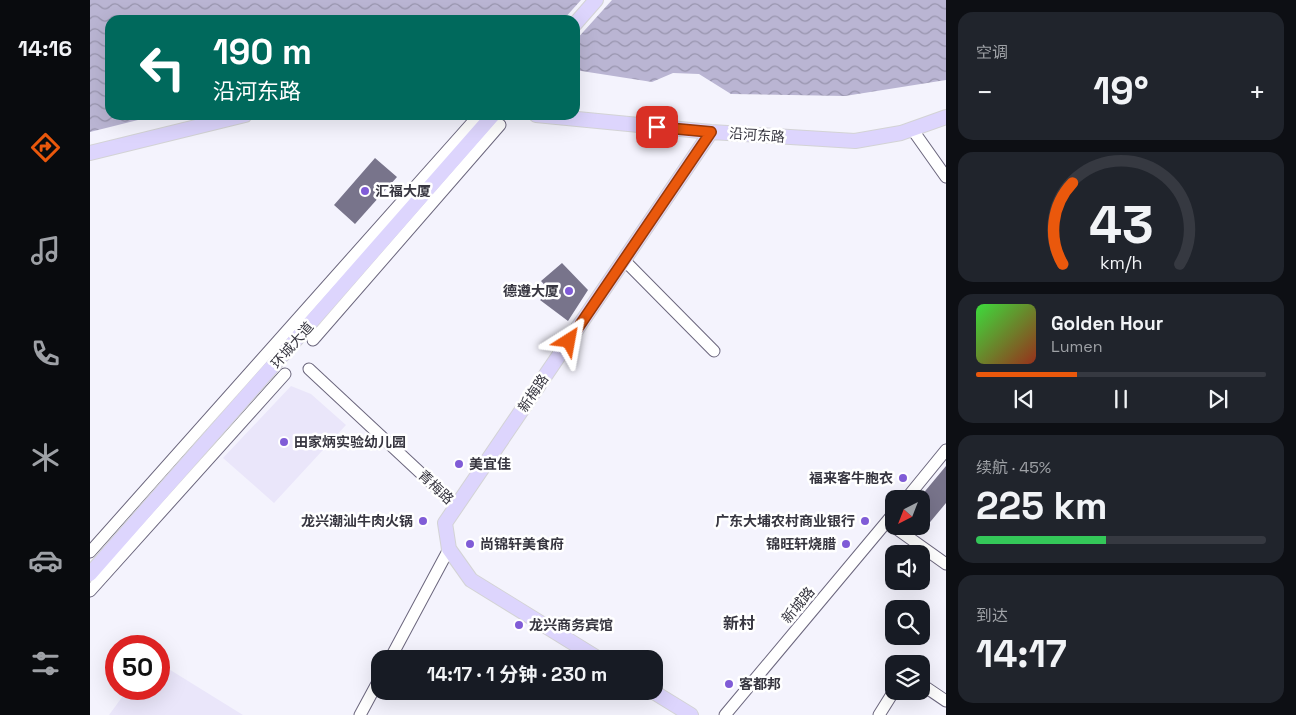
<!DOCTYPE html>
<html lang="zh">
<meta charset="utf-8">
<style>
:root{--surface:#171b24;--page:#20242c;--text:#f1f3f6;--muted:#9ea1a6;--line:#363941;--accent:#ea580c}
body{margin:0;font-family:"Space Grotesk","Noto Sans SC",sans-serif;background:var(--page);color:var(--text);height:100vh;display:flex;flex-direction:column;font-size:19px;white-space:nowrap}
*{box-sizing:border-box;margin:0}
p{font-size:16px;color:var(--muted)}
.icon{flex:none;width:28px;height:28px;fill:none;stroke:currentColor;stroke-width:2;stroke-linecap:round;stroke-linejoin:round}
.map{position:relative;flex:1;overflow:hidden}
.details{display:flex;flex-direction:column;gap:12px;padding:12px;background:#0d0f14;width:350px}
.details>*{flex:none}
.top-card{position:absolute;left:15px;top:15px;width:475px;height:105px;border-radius:15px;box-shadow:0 5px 20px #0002;background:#00695c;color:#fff;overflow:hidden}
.needle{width:32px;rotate:222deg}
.controls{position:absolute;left:795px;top:490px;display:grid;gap:10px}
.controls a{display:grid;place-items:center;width:45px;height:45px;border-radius:10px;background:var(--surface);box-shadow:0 5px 20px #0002;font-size:25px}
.speed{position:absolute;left:15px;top:635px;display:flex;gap:10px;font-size:25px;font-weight:700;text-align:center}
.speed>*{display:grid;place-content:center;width:65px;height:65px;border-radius:50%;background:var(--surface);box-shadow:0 5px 20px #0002;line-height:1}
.speed .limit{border:8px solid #d22;background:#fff;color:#111}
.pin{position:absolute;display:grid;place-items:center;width:42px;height:42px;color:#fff;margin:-21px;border-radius:10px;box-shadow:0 2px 8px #0006}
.me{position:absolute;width:55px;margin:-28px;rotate:34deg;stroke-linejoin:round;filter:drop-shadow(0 0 4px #0008)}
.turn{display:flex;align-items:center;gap:18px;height:105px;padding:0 25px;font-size:22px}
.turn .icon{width:65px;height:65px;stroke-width:2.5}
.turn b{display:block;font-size:35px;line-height:42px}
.big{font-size:38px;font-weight:700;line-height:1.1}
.details .tile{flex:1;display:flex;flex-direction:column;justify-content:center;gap:8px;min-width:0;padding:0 18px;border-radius:15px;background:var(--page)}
.details .dial{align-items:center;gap:0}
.dial svg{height:130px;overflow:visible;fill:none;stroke:var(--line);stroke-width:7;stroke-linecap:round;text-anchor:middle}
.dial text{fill:var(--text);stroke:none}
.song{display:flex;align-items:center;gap:15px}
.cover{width:60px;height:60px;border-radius:8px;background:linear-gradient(135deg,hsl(120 70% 55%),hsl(10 70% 35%))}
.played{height:5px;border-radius:2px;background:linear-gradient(90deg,var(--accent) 35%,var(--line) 35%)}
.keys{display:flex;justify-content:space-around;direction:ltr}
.heat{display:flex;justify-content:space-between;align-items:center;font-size:28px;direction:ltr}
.charge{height:8px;border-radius:4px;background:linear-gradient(90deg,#34c759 45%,var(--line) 0)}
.trip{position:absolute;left:281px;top:650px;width:292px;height:50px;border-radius:15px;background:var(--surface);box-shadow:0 5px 20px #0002;font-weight:700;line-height:50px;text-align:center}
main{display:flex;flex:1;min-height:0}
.dock{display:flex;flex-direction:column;width:90px;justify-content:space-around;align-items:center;background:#090b0e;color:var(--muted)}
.dock .icon{width:35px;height:35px}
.dock .active{color:var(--accent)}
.dock b{font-size:22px;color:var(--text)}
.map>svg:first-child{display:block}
</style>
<main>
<nav class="dock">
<b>14:16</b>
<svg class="icon active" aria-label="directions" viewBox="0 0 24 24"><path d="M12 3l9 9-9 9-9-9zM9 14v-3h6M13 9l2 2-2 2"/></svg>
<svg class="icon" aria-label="music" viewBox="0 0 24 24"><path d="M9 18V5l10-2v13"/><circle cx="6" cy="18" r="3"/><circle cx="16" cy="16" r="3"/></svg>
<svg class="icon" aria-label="phone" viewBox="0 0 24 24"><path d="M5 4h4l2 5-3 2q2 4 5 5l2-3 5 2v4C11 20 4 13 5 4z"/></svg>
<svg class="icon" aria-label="climate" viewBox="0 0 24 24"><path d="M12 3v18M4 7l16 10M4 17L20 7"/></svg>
<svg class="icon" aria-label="car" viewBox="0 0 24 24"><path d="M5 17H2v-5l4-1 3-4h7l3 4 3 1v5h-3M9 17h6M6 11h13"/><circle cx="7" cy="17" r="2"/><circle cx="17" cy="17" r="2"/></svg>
<svg class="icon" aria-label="filters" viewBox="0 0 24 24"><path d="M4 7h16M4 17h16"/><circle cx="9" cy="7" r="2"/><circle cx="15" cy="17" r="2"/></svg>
</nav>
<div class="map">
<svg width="856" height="715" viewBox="0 0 856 715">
<defs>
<pattern id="water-waves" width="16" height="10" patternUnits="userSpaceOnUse" patternTransform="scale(1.25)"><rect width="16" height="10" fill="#bab5d3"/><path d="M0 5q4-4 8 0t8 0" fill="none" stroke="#9894ad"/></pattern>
</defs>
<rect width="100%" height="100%" fill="#f4f3fd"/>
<path fill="#eae6fa" d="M201,386L221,394L256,425L184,503L133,458Z
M69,663L153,715H19L38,689H69Z"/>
<path fill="url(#water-waves)" d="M0,0H856V80L755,96L641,94L609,74L583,73L562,82L485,70V20H20V115H68L0,132Z"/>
<path fill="#f4f3fd" d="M491,0H522L485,41V20H473Z"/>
<path fill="#78748b" d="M285,158L307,177L265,224L244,205Z
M472,263L498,290L478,321L450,300L461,292L451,281Z
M856,466V503L831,533V496Z"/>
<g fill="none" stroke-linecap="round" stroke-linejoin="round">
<defs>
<path id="minor" d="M822,129L856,177
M534,260L624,351
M223,340L410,125
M219,369L366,506
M816,499L856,450
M797,522L856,564
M0,552L389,115
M0,591L195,374
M300,659L359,549
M831,684L856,701
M270,715L290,678
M635,715L804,513
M789,715L804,691"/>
<path id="major" d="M485,24L506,0
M446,115L621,132L765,141L811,133L856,117
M0,153L155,115
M0,574L403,115
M509,659L381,580L359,549L355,523L621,132
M562,691L601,715"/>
</defs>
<use href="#minor" stroke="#6b667d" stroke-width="13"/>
<use href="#major" stroke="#d3d3d5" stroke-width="16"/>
<use href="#minor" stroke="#fff" stroke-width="11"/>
<use href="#major" stroke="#ddd5fd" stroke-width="14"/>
</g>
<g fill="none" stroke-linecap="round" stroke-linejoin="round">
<defs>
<path id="route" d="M479,341L621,132L567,127"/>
</defs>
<use href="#route" stroke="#983908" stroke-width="12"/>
<use href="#route" stroke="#ea580c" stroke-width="9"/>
</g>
<g fill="#805cd7" stroke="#fff" stroke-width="2">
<circle cx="275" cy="191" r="5"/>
<circle cx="479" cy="291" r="5"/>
<circle cx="194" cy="442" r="5"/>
<circle cx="369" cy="464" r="5"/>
<circle cx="813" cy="478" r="5"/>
<circle cx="333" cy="521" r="5"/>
<circle cx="775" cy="521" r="5"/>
<circle cx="380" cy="544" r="5"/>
<circle cx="756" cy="544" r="5"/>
<circle cx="429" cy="625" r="5"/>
<circle cx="639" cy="684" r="5"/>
</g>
<g text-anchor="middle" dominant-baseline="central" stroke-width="5" stroke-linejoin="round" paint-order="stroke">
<g font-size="14" fill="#373640" stroke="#fff">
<text transform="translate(667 135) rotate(4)">沿河东路</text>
<text transform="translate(202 345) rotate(-49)">环城大道</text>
<text transform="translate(443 393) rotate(-56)">新梅路</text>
<text transform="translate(346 487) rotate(43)">青梅路</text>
<text transform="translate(708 605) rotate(-50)">新城路</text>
</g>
<g font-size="14" font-weight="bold" fill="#373640" stroke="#fff" text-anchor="start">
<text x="285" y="191">汇福大厦</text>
<text x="469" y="291" text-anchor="end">德遵大厦</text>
<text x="204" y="442">田家炳实验幼儿园</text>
<text x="379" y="464">美宜佳</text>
<text x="803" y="478" text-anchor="end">福来客牛胞衣</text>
<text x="323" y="521" text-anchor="end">龙兴潮汕牛肉火锅</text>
<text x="765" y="521" text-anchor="end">广东大埔农村商业银行</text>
<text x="390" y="544">尚锦轩美食府</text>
<text x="746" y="544" text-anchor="end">锦旺轩烧腊</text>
<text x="439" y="625">龙兴商务宾馆</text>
<text x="649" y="684">客都邦</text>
</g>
<g font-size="16" font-weight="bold" fill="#373640" stroke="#fff">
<text x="649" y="623">新村</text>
</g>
</g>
</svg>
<div class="controls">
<a><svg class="needle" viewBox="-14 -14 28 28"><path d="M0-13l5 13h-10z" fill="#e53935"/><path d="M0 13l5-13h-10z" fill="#9ea1a6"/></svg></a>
<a><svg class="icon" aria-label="sound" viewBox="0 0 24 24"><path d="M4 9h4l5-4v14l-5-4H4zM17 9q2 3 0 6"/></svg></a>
<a><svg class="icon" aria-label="search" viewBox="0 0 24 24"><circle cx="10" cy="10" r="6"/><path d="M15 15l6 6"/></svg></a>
<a><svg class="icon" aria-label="layers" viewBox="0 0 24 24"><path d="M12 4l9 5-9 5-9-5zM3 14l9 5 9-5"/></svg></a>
</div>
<div class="speed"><div class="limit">50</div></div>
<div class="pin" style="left:567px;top:127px;background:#d93025"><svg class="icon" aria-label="arrive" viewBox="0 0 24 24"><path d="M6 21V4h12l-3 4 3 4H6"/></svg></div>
<svg class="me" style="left:479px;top:341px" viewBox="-20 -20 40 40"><path d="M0-17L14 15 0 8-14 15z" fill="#ea580c" stroke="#fff" stroke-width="4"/></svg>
<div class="trip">14:17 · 1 分钟 · 230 m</div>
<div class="top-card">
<div class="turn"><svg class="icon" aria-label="left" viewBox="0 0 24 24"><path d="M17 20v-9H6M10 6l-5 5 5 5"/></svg><div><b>190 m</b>沿河东路</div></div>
</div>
</div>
<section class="details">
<div class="tile"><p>空调</p>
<div class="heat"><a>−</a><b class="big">19°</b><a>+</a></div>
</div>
<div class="tile dial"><svg viewBox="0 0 100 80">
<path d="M14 69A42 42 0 1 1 86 69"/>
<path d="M14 69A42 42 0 0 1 20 19" stroke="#ea580c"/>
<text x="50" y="56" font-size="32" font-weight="700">43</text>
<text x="50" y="72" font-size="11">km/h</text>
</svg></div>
<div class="tile">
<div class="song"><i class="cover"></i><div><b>Golden Hour</b><p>Lumen</p></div></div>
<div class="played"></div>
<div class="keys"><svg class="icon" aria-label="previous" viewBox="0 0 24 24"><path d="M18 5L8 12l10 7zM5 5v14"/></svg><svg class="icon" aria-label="pause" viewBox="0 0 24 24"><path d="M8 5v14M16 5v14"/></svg><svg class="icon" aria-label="next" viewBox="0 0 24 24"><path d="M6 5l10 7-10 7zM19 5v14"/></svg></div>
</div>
<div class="tile"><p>续航 · 45%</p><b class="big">225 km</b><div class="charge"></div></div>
<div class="tile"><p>到达</p><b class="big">14:17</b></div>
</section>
</main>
